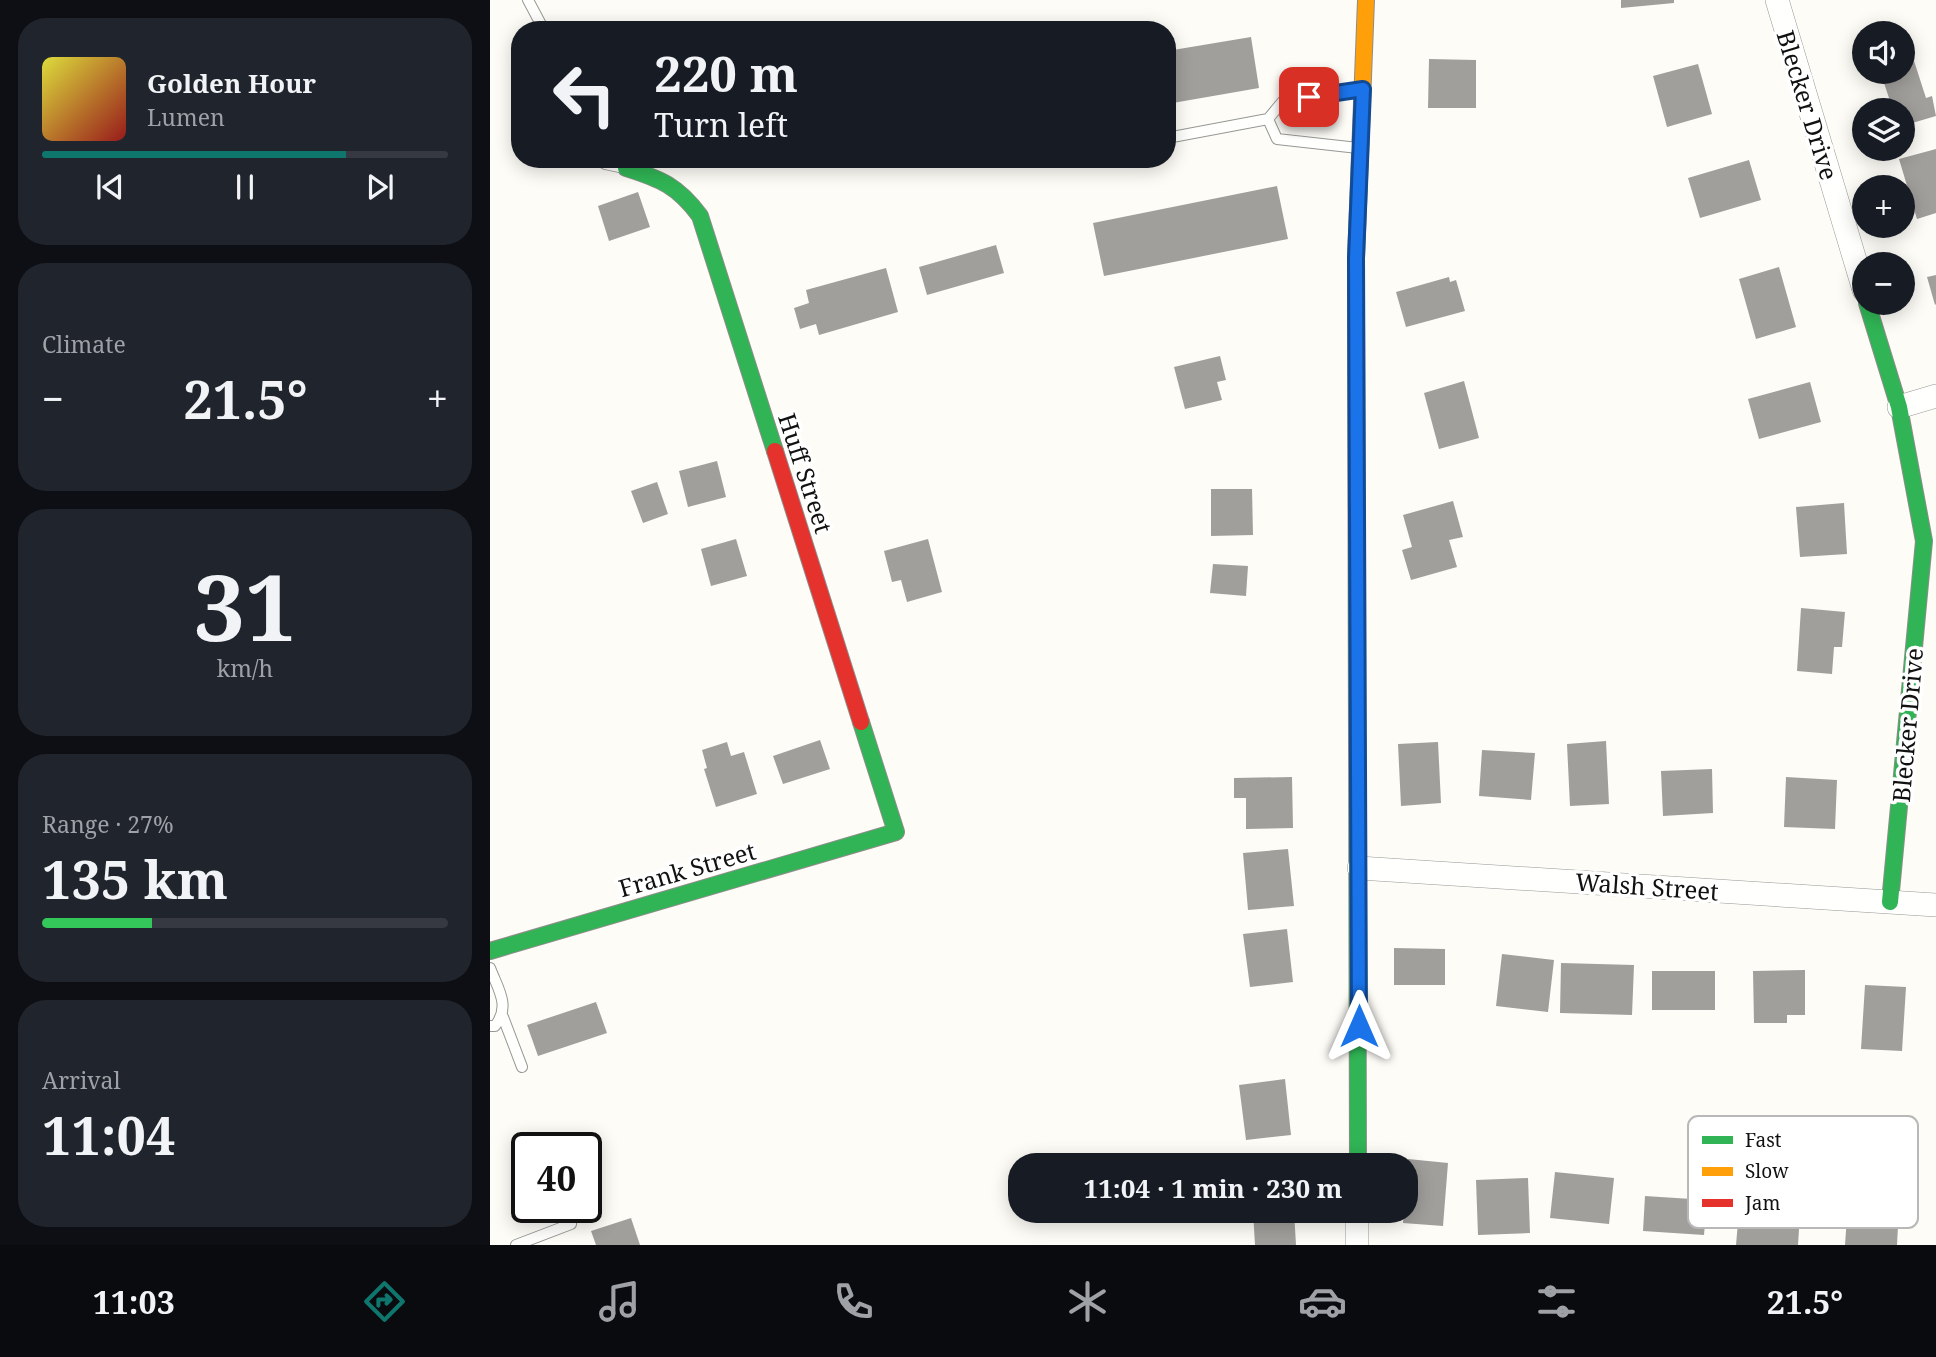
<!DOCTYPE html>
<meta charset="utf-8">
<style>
:root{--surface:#171b24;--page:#20242c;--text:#f1f3f6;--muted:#9ea1a6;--line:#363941;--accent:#0f766e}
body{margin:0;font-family:"Noto Serif",serif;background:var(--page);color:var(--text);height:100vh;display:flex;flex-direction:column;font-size:26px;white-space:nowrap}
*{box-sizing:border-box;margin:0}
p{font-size:23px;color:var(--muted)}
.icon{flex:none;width:38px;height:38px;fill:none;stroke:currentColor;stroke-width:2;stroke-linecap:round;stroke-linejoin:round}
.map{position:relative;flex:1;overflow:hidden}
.side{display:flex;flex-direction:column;gap:18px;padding:18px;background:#0d0f14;width:490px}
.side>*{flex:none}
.top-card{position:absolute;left:21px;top:21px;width:665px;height:147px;border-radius:28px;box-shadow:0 4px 18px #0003;background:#171b24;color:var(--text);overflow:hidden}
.buttons{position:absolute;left:1362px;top:21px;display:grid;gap:14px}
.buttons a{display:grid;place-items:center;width:63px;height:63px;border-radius:50%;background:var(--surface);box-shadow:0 4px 18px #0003;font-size:35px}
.speed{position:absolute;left:21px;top:1132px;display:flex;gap:14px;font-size:35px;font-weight:700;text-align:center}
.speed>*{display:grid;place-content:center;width:91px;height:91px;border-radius:50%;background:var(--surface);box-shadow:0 4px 18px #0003;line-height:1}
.speed .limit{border:4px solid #111;border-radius:10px;background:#fff;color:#111}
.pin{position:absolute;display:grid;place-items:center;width:60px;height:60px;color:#fff;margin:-30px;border-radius:14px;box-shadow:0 4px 10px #0006}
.me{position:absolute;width:77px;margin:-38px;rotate:0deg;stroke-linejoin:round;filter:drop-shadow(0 0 5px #0008)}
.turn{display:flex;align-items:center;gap:24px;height:147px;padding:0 28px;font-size:32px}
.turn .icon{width:91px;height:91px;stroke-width:2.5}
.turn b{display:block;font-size:49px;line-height:60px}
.big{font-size:52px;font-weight:700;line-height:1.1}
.side .tile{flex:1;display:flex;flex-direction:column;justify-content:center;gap:10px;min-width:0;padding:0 24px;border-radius:28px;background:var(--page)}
.side .dial{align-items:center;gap:0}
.dial b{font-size:91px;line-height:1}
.song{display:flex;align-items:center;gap:21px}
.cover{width:84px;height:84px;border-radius:10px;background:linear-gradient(135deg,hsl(60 70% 55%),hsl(0 70% 35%))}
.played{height:7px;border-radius:4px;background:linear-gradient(90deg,var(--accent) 75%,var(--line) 75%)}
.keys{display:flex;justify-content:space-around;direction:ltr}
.heat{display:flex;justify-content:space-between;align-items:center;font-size:38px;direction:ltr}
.charge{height:10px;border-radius:5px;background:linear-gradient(90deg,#34c759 27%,var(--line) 0)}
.trip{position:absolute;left:518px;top:1153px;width:410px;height:70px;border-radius:28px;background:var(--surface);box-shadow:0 4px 18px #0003;font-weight:700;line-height:70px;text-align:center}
.tabs{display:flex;height:112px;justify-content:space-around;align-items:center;background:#090b0e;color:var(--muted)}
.tabs .icon{width:49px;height:49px}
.tabs .active{color:var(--accent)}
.tabs b{font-size:32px;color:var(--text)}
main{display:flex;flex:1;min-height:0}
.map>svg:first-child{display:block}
</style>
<main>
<section class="side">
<div class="tile">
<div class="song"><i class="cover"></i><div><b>Golden Hour</b><p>Lumen</p></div></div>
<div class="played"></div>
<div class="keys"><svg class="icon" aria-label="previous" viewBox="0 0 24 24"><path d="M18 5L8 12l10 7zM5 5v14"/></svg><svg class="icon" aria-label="pause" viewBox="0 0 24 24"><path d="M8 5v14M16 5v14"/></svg><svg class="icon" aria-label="next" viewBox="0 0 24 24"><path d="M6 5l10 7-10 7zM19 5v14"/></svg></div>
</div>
<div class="tile"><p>Climate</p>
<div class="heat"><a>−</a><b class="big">21.5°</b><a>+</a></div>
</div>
<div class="tile dial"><b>31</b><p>km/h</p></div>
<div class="tile"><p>Range · 27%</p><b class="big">135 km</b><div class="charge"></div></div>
<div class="tile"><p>Arrival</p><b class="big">11:04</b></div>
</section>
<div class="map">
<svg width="1446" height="1245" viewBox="0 0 1446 1245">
<rect width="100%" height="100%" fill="#fdfcf7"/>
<path fill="#a19f9c" d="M1131,0H1184V3L1131,8Z
M1416,36L1436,98L1442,96L1446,116L1412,126V110H1403L1393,80L1386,83L1382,72H1412V37Z
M761,37L769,88L677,104V51Z
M939,59L986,60V108H938Z
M1208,64L1222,114L1177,127L1163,76Z
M1446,149V213L1427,219L1409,159Z
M1259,160L1271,200L1210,218L1198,178Z
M787,186L798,239L614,276L603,223Z
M148,192L160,227L119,241L108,206Z
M506,245L514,273L437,295L429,267Z
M1289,267L1306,327L1266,339L1249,279Z
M396,268L408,312L329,335L326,324L310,329L304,308L319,303L316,290Z
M1446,275V304L1445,305L1437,277Z
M959,277L960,282L966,280L975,311L916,327L906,292Z
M730,356L736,380L727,382L732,400L695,409L684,367Z
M974,381L989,438L949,449L934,393Z
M1320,382L1331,422L1269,439L1258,399Z
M227,461L236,497L198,507L189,471Z
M167,482L178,514L153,523L141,491Z
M721,489H762L763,535L721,536Z
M963,501L973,537L959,540L967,567L921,580L912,550L922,547L913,515Z
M1354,503L1357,554L1310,557L1306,507Z
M246,539L257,576L221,586L211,549Z
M438,539L452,592L417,602L411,580L402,582L394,551Z
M723,564L758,566L756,596L720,593Z
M1311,608L1355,612L1352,647H1344L1342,674L1307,671Z
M330,740L340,769L293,784L283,756Z
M1116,741L1119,804L1080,806L1077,744Z
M237,742L241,756L254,752L267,794L226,807L214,769L217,768L212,750Z
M948,742L951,803L911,806L908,744Z
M992,750L1045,753L1041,800L989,796Z
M1222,769L1223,813L1173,816L1171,771Z
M802,777L803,828L756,829V798H744V778Z
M1296,777L1347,780L1345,829L1294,827Z
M798,849L804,906L758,910L753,853Z
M797,929L803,982L760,987L753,934Z
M904,948L955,949V985H904Z
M1012,954L1064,960L1058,1012L1006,1006Z
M1071,963L1144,965L1142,1015L1070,1013Z
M1315,970V1015H1297V1023H1264L1263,971Z
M1162,971H1225V1010H1162Z
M1375,985L1416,987L1412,1051L1371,1049Z
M106,1002L117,1033L48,1056L37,1025Z
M795,1079L801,1135L756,1140L749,1085Z
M918,1159L958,1163L953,1226L913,1223Z
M1065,1172L1124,1178L1119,1224L1060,1218Z
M1038,1178L1040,1233L988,1235L986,1180Z
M1359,1188L1397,1190L1396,1206L1409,1207L1407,1245H1355Z
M1155,1196L1217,1200L1214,1235L1153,1231Z
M1249,1210L1310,1214L1308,1245H1246Z
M763,1211H804L806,1245H765Z
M141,1218L150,1245H106L101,1231Z"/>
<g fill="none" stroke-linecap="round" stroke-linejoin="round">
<defs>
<path id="lane" d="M38,0L54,30
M677,138L778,119
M868,148L787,139L778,119L793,101L870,90
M111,159L115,164L134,168
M0,968C8,989 21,1006 5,1026H0
M13,1017L32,1067
M26,1245L81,1224"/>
<path id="street" d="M1287,0L1374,290
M1409,407L1446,396
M869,868L1446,905
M867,1245V1211"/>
<path id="fast" d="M136,168C171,179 188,186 210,216L285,451
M1377,303L1409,407L1434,541L1400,902
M866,319L868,1166
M0,951L406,832L371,722"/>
<path id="slow" d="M866,319V258L876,0"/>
<path id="jam" d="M285,451L371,722"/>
</defs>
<use href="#lane" stroke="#979795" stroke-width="12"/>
<use href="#street" stroke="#979795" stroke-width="24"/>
<use href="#fast" stroke="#8e8d8b" stroke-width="18"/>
<use href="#slow" stroke="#8e8d8b" stroke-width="18"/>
<use href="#jam" stroke="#8e8d8b" stroke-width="18"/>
<use href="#lane" stroke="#fffffe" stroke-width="10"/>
<use href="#street" stroke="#fffffe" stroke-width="23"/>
<use href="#fast" stroke="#30b455" stroke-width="16"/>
<use href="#slow" stroke="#ff9f0a" stroke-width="16"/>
<use href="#jam" stroke="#e5322d" stroke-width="16"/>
</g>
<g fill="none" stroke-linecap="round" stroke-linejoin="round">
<defs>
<path id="route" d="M819,97L873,89L866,258L869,1026"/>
</defs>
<use href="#route" stroke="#114b97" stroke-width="18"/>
<use href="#route" stroke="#1a73e8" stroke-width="12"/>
</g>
<g text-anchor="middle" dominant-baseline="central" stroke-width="7" stroke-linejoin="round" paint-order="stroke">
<g font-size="24" fill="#111" stroke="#fff">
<text transform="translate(1318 105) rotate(73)">Blecker Drive</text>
<text transform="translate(316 473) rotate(72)">Huff Street</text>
<text transform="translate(1417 725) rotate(-85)">Blecker Drive</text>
<text transform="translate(197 869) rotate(-16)">Frank Street</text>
<text transform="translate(1157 886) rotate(4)">Walsh Street</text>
</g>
</g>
<rect x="1198" y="1116" width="230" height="112" rx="10" fill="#fff" stroke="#b8b8b8" stroke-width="2"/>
<rect x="1212" y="1136" width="31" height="8" fill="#30b455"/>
<rect x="1212" y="1167" width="31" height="9" fill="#ff9f0a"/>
<rect x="1212" y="1199" width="31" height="8" fill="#e5322d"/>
<g font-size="19" fill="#111">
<text x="1255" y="1147">Fast</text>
<text x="1255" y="1178">Slow</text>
<text x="1255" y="1210">Jam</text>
</g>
</svg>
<div class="buttons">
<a><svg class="icon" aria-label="sound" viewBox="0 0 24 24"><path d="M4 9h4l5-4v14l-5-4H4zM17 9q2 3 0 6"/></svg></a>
<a><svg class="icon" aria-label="layers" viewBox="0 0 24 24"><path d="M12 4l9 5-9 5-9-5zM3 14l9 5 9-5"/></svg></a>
<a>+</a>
<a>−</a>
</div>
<div class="speed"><div class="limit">40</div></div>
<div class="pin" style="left:819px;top:97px;background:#d93025"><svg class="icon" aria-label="arrive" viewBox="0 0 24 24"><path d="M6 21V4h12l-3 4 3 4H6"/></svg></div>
<svg class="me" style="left:869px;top:1026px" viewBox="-20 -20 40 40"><path d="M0-17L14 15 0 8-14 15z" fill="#1a73e8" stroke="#fff" stroke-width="4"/></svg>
<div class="trip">11:04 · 1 min · 230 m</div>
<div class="top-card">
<div class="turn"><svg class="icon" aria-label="left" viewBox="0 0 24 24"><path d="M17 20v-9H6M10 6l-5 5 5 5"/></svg><div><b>220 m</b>Turn left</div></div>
</div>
</div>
</main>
<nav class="tabs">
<b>11:03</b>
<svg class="icon active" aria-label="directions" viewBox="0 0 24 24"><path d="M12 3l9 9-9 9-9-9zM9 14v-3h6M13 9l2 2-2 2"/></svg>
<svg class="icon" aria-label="music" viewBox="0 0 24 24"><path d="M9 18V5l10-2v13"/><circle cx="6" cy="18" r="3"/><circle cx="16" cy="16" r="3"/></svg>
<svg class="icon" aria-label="phone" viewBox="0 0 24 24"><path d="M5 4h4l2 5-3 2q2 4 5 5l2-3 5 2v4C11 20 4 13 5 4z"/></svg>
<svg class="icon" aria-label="climate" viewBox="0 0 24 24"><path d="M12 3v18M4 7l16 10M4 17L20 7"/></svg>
<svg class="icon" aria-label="car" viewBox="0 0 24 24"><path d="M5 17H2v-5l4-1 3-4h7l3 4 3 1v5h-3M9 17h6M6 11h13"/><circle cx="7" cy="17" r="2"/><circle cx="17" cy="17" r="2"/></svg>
<svg class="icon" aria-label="filters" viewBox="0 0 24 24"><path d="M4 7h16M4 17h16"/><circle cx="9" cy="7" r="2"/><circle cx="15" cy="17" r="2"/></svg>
<b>21.5°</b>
</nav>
